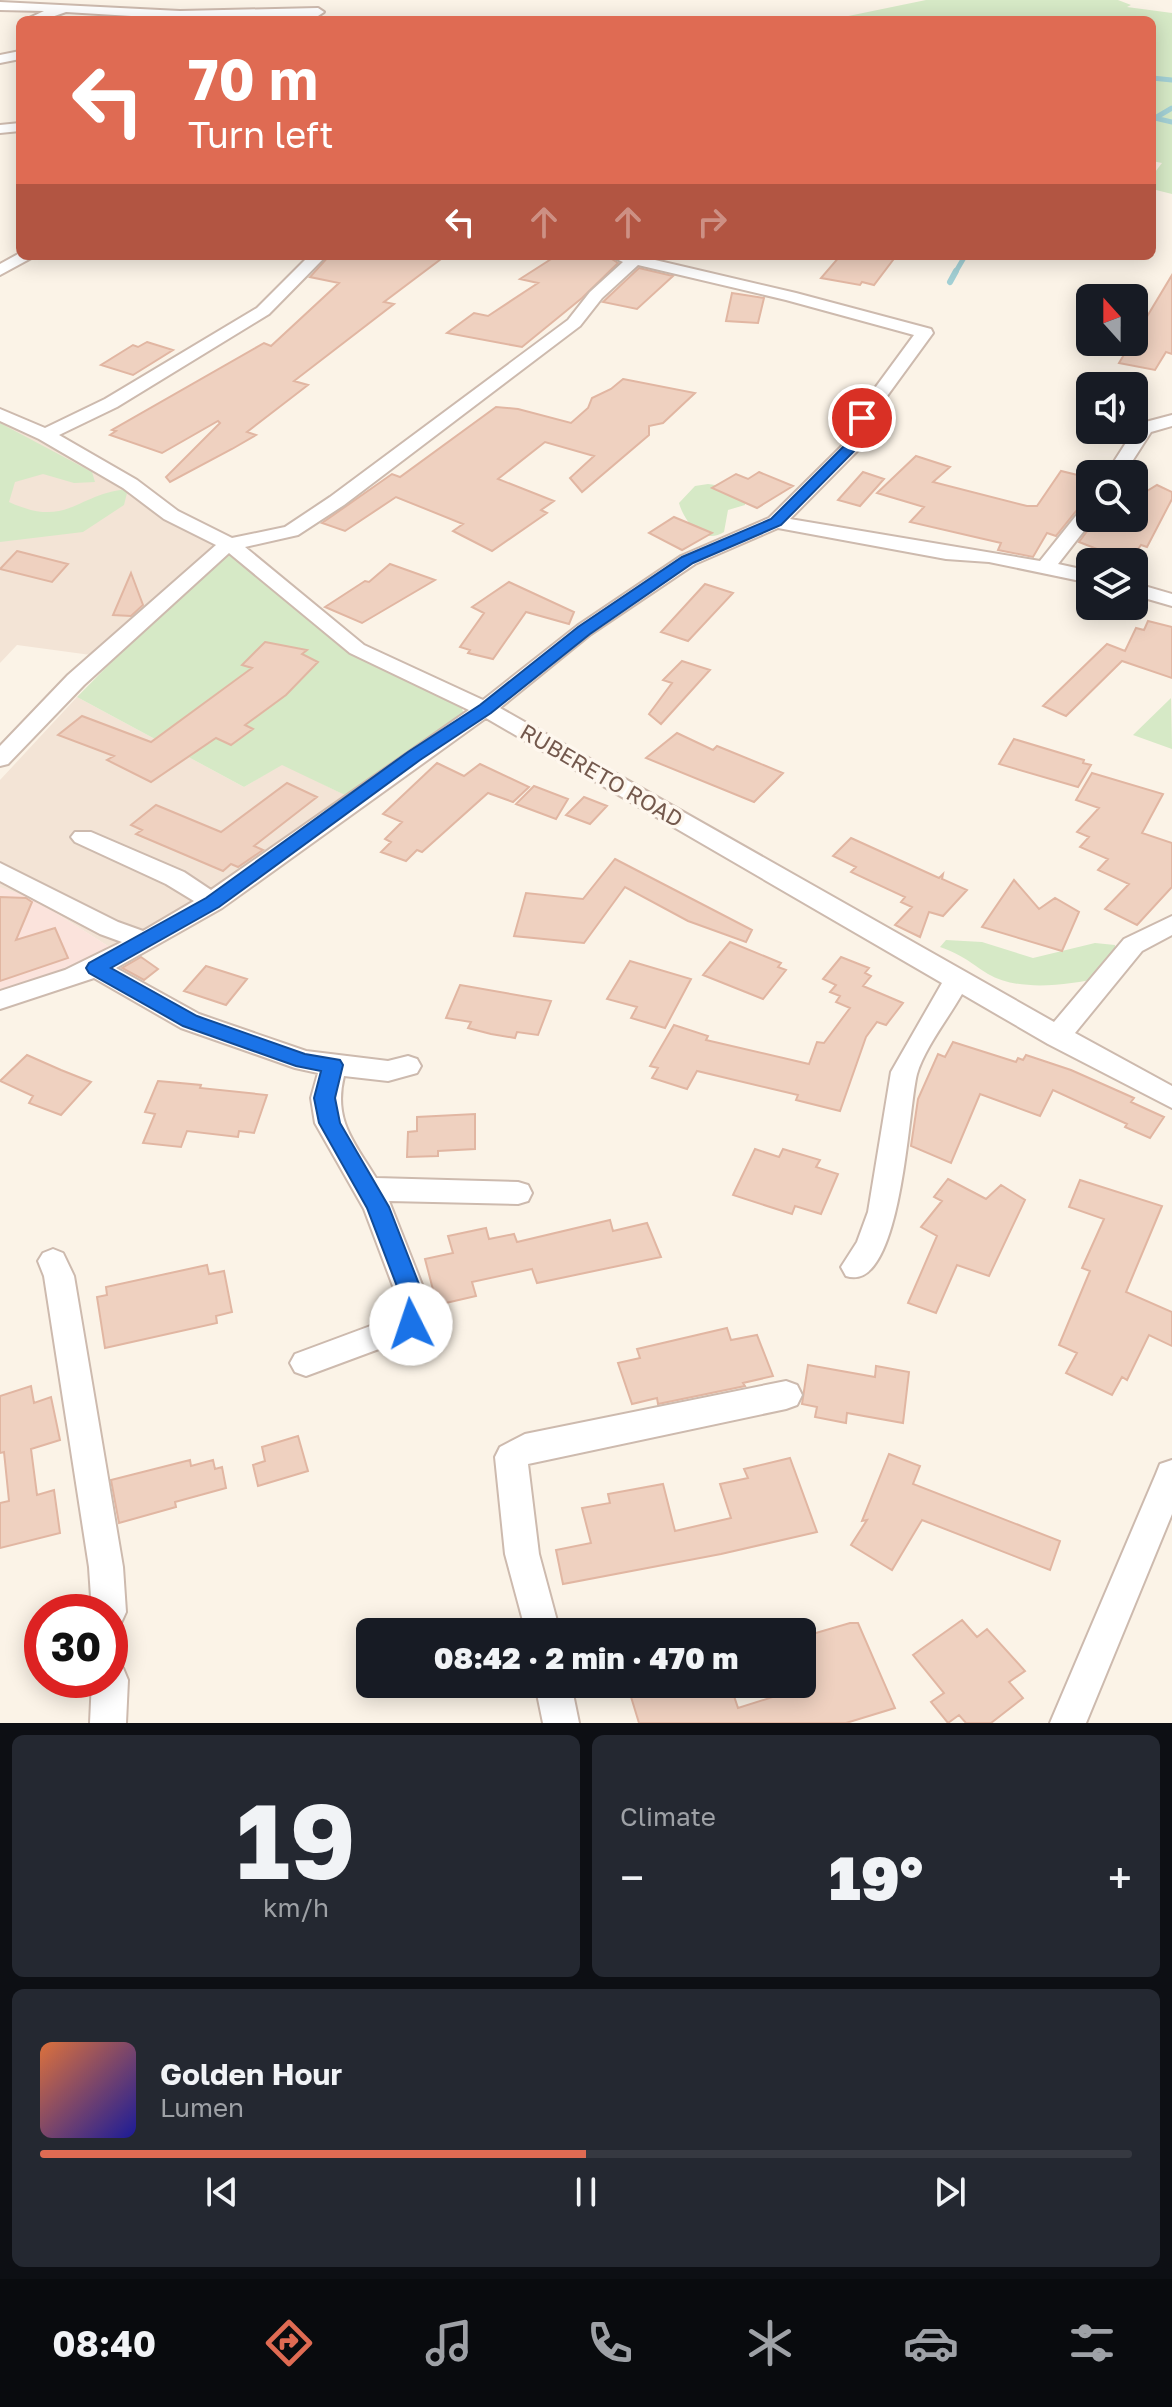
<!DOCTYPE html>
<meta charset="utf-8">
<style>
:root{--surface:#171b24;--page:#242831;--text:#f1f3f6;--muted:#9ea1a6;--line:#363941;--accent:#df6b53}
body{margin:0;font-family:"Golos Text",sans-serif;background:var(--page);color:var(--text);height:100vh;display:flex;flex-direction:column;font-size:30px;white-space:nowrap}
*{box-sizing:border-box;margin:0}
p{font-size:26px;color:var(--muted)}
.icon{flex:none;width:44px;height:44px;fill:none;stroke:currentColor;stroke-width:2;stroke-linecap:round;stroke-linejoin:round}
.map{position:relative;height:1723px;overflow:hidden}
.side{display:flex;flex-direction:column;gap:12px;padding:12px;background:#0d0f14;flex:1}
.side>*{flex:none}
.banner{position:absolute;left:16px;top:16px;width:1140px;height:244px;border-radius:12px;box-shadow:0 4px 20px #0003;background:#df6b53;color:#fff;overflow:hidden}
.needle{width:52px;rotate:339deg}
.controls{position:absolute;left:1076px;top:284px;display:grid;gap:16px}
.controls a{display:grid;place-items:center;width:72px;height:72px;border-radius:12px;background:var(--surface);box-shadow:0 4px 20px #0003;font-size:40px}
.speed{position:absolute;left:24px;top:1594px;display:flex;gap:16px;font-size:40px;font-weight:700;text-align:center}
.speed>*{display:grid;place-content:center;width:104px;height:104px;border-radius:50%;background:var(--surface);box-shadow:0 4px 20px #0003;line-height:1}
.speed .limit{border:12px solid #d22;background:#fff;color:#111}
.pin{position:absolute;display:grid;place-items:center;width:68px;height:68px;color:#fff;margin:-34px;border:4px solid #fff;border-radius:50%;box-shadow:0 2px 8px #0007}
.me{position:absolute;width:88px;margin:-44px;rotate:356deg;stroke-linejoin:round;filter:drop-shadow(0 0 6px #0008)}
.turn{display:flex;align-items:center;gap:28px;height:168px;padding:0 40px;font-size:36px}
.turn .icon{width:104px;height:104px;stroke-width:2.5}
.turn b{display:block;font-size:56px;line-height:68px}
.lanes{display:flex;align-items:center;height:76px;padding:0 40px;background:#0003;justify-content:center;gap:40px;direction:ltr}
.lanes .off{opacity:.35}
.big{font-size:60px;font-weight:800;line-height:1.1}
.side .card{flex:1;display:flex;flex-direction:column;justify-content:center;gap:12px;min-width:0;padding:0 28px;border-radius:12px;background:var(--page)}
.side .dial{align-items:center;gap:0}
.dial b{font-size:104px;line-height:1}
.song{display:flex;align-items:center;gap:24px}
.cover{width:96px;height:96px;border-radius:12px;background:linear-gradient(135deg,hsl(20 70% 55%),hsl(240 70% 35%))}
.played{height:8px;border-radius:4px;background:linear-gradient(90deg,var(--accent) 50%,var(--line) 50%)}
.keys{display:flex;justify-content:space-around;direction:ltr}
.heat{display:flex;justify-content:space-between;align-items:center;font-size:44px;direction:ltr}
.side .tiles{flex:1;display:grid;gap:12px;grid-template-columns:1fr 1fr}
.card:last-child{grid-column:span 2}
.trip{position:absolute;left:356px;top:1618px;width:460px;height:80px;border-radius:12px;background:var(--surface);box-shadow:0 4px 20px #0003;font-weight:800;line-height:80px;text-align:center}
.dock{display:flex;height:128px;justify-content:space-around;align-items:center;background:#090b0e;color:var(--muted)}
.dock .icon{width:56px;height:56px}
.dock .selected{color:var(--accent)}
.dock b{font-size:36px;color:var(--text)}
.map>svg:first-child{display:block}
</style>
<div class="map">
<svg width="1172" height="1723" viewBox="0 0 1172 1723">
<rect width="100%" height="100%" fill="#fbf3e7"/>
<path fill="#f3e4d6" d="M0,418L135,494L172,522L223,549L113,658L17,645L0,663Z
M77,697L244,787L282,764L349,797L119,953L34,899L0,891V780Z"/>
<path fill="#fbe3dc" d="M0,887L34,899L119,953L0,995Z"/>
<path fill="#d6e9c6" d="M926,0H1118L1131,5L1127,7L1172,13V194L1152,189V176L1162,163L1152,161V20H829Z
M0,423L92,472L95,482L74,483L43,474L15,482L9,502C68,529 75,494 128,489L124,505L83,532L0,542Z
M708,484L722,486L745,496V505L728,510L724,532C703,546 684,521 679,503L695,486Z
M223,549L355,652L461,705L464,715L349,797L282,765L244,787L77,697Z
M1171,698L1172,749L1133,735Z
M946,940L982,942L1033,958L1095,943L1115,945V952L1100,978C1068,985 1018,992 988,974C969,962 963,955 940,947Z"/>
<g fill="none" stroke-linecap="round" stroke-linejoin="round">
<path stroke="#a3d0d5" stroke-width="5" d="M1152,78L1172,80
M1172,108L1155,118L1172,122
M955,273L965,256"/>
<path stroke="#a3d0d5" stroke-width="6" d="M950,282L956,271"/>
</g>
<path fill="#efd1c0" stroke="#e1b6a2" stroke-width="2" d="M329,256H445L384,302L394,304L294,381L308,385L247,432L256,435L232,449L170,482L166,477L220,423L218,421L162,453L110,435L116,431L112,430L264,343L271,346L339,283L310,277Z
M556,256H607L618,263L582,298L522,347L447,333L474,313L488,316L538,283L520,279Z
M840,256H896L874,285L862,282L860,285L821,278Z
M639,268L673,276L637,309L603,302Z
M1172,275V354L1166,352L1155,370L1119,363Z
M732,293L764,298L758,323L726,321Z
M147,342L173,350L133,375L101,365L133,345L138,347Z
M623,379L695,393L663,423L649,426V435L582,492L570,478L594,456L545,442L498,479L554,501L541,510L547,513L492,551L453,531L463,524L396,497L345,531L322,523L392,474L400,477L496,407L518,409L571,423L588,408L592,398L611,389Z
M916,456L950,467L933,482L1027,506H1037L1061,471L1090,478V502L1081,505L1056,536L1047,533L1033,557L998,550L1001,543L910,522L924,507L877,493Z
M759,472L793,486L757,508L712,488L736,474L748,479Z
M863,472L884,479L860,506L838,500Z
M1157,485L1172,492V499L1147,547L1141,545L1136,552L1126,550L1120,558L1079,542L1097,518H1134V499Z
M674,517L712,533L682,550L649,533Z
M17,551L68,564L52,582L0,569Z
M390,564L435,580L362,623L325,607L365,581L369,582Z
M131,573L143,605L131,616L113,615Z
M509,582L574,612L569,624L526,612L493,659L468,653L470,650L460,647L484,613L472,607Z
M705,584L733,593L688,641L661,632Z
M1148,621L1172,627V678L1122,661L1066,716L1043,706L1107,644L1125,651L1136,628L1144,630Z
M265,642L307,650L302,654L318,662L286,695L245,725L253,729L231,745L216,738L151,782L107,760L114,756L58,735L82,716L151,742L252,668L242,665Z
M682,661L710,670L661,724L649,714L672,683L663,680Z
M677,733L713,750L717,746L783,773L754,802L646,758Z
M1014,739L1084,760L1083,763L1091,765L1078,787L999,764Z
M437,763L464,776L480,764L529,787L513,802L488,793L422,852L417,850L406,861L381,852L391,842L385,839L402,822L383,814Z
M1092,773L1163,794L1142,833L1172,843V887L1137,925L1105,909L1129,884L1098,870L1108,859L1080,847L1089,837L1077,832L1099,808L1076,800Z
M287,783L317,797L254,846L263,850L238,867L231,864L223,871L136,834L142,830L131,825L156,805L221,832Z
M534,786L568,799L556,819L516,804Z
M584,797L607,806L590,824L566,815Z
M851,838L939,878L943,874L942,879L967,890L943,916L929,912L920,937L895,925L912,907L901,902L905,897L851,872L856,867L833,856Z
M615,859L752,930L746,942L688,921L625,887L584,943L514,936L526,893L583,899Z
M1014,880L1039,909L1055,898L1079,912L1062,951L982,927Z
M0,897L26,898L32,902L16,940L55,928L68,958L0,981Z
M730,942L781,963L778,967L786,970L763,999L703,975Z
M141,957L158,969L144,980L122,968Z
M841,957L869,968L865,973L871,976L863,986L903,1003L886,1025L877,1022L866,1037L840,1111L796,1100L798,1095L697,1071L687,1089L652,1078L658,1068L650,1066L674,1025L708,1036L706,1040L809,1064L817,1042L824,1043L850,1008L836,1002L840,996L830,992L836,985L823,979Z
M630,961L691,979L665,1028L631,1018L637,1007L607,999Z
M206,966L247,979L226,1005L184,991Z
M460,985L551,1001L538,1035L517,1032L515,1038L491,1034L468,1028L471,1022L446,1018Z
M953,1042L1016,1062L1018,1058L1023,1060L1026,1055L1071,1070L1134,1098L1131,1102L1164,1117L1150,1138L1125,1127L1127,1124L1053,1090L1040,1116L980,1094L951,1163L911,1146L918,1099L938,1054L945,1057Z
M27,1055L61,1070L91,1082L61,1115L29,1103L33,1096L0,1081Z
M158,1081L201,1085L200,1088L267,1095L254,1133L239,1131L238,1137L187,1131L181,1147L143,1143L155,1114L145,1112Z
M475,1114V1149L438,1151V1156L407,1157L408,1132L417,1131V1117Z
M755,1149L779,1157L783,1149L820,1160L816,1167L838,1174L821,1214L795,1206L792,1214L733,1195Z
M948,1179L986,1199L1001,1185L1025,1200L989,1276L957,1265L936,1313L908,1303L937,1236L921,1227L942,1201L934,1197Z
M1080,1180L1162,1206L1126,1292L1172,1312V1346L1149,1335L1127,1380L1122,1377L1112,1395L1066,1373L1077,1353L1059,1345L1090,1271L1082,1268L1104,1219L1069,1207Z
M610,1220L613,1231L647,1223L661,1257L537,1283L532,1269L472,1282L476,1296L437,1305L425,1259L453,1253L448,1236L486,1228L489,1239L514,1234L517,1242Z
M207,1265L209,1274L224,1271L232,1312L216,1316L217,1323L105,1348L97,1297L107,1295L106,1287Z
M727,1328L731,1340L757,1335L773,1376L743,1383L745,1386L658,1404L657,1398L632,1404L618,1363L640,1358L637,1349Z
M808,1365L875,1377L876,1366L909,1372L903,1423L847,1413L846,1423L815,1417L817,1407L802,1404Z
M31,1386L34,1403L51,1397L60,1440L31,1449L37,1495L54,1490L60,1533L0,1548V1503L9,1501L4,1452L0,1453V1396Z
M298,1436L308,1471L258,1486L253,1465L265,1461L262,1447Z
M889,1454L920,1466L913,1484L1060,1541L1050,1570L922,1520L892,1570L851,1545L867,1520L862,1521Z
M790,1458L817,1532L721,1554L563,1584L556,1550L591,1543L582,1508L610,1503L608,1494L663,1484L675,1531L731,1518L720,1484L748,1478L744,1469Z
M190,1460L191,1466L213,1460L215,1469L222,1467L226,1488L175,1502L176,1507L119,1523L111,1480Z
M962,1620L977,1637L987,1629L1025,1671L1009,1682L1023,1698L991,1723H966L959,1715L948,1723L931,1702L944,1693L913,1655Z
M850,1623H858L895,1708L846,1723H639L628,1687L641,1684H730L738,1708L792,1691L789,1684H802V1637Z"/>
<g fill="none" stroke-linecap="round" stroke-linejoin="round">
<defs>
<path id="street" d="M0,2L180,11L318,8L324,12L318,16L180,19L66,12L43,20H25L44,11L0,10Z
M20,51V59L0,63V55Z
M20,123V131L0,133V125Z
M20,253V256H35L0,275V264Z
M309,256H326L269,314L117,407L59,435L137,480L178,511L232,538L285,527L330,497L568,320L590,292L623,262L610,256H638L796,293L931,329L933,333L871,418L872,428L865,443L790,519L1040,561L1083,507L1090,505V518H1094L1058,564L1090,571V583L989,562L946,559L778,528L695,564L591,634L500,708L1054,1022L1124,939L1172,916V935L1142,951L1075,1033L1172,1086V1108L1048,1044L962,994C949,1017 924,1049 917,1074C908,1108 902,1295 846,1276L841,1267L857,1242L868,1212L891,1072L942,983L486,718L222,908L116,968L199,1014L306,1051L388,1061L408,1056L417,1059L421,1066L417,1073L388,1081L344,1076C333,1120 354,1142 376,1178L518,1182L528,1185L532,1193L528,1201L518,1204L389,1201L432,1310L422,1333L306,1376L295,1372L290,1363L295,1354L400,1315L402,1310L364,1209L315,1123L311,1098L318,1073L295,1068L181,1028L94,978L0,1009V991L65,970L122,942L100,934L0,881V863L118,922L143,931L194,901L166,884L75,842L71,837L75,832H91L184,872L211,890L469,710L350,653L229,553L84,685L8,764L0,766V746L68,675L216,545L164,519L123,488L39,439L0,421V409L45,428L105,399L257,308ZM638,265L786,300L914,335L853,418L851,437L769,518L681,556L577,626L483,700L364,645L245,547L298,535L344,505L580,326L602,298Z
M1172,415V426L1151,432L1124,474H1106L1138,424Z
M1134,583L1172,594V606L1134,595Z
M53,1249L63,1253L74,1276L123,1567L126,1612L121,1623L110,1628V1612H92L89,1567L44,1276L38,1261L43,1253Z
M786,1381L797,1385L802,1395L797,1405L786,1409L528,1464L539,1554L560,1632H526L505,1554L495,1457L500,1447L525,1434Z
M1172,1460V1514L1086,1723H1050L1156,1474L1160,1464Z
M110,1663L123,1668L128,1680L126,1723H90L92,1680H110Z
M535,1684H571L579,1723H543Z"/>
</defs>
<use href="#street" stroke="#cdbaae" stroke-width="4"/>
<use href="#street" fill="#fff" fill-rule="evenodd"/>
</g>
<path fill="#1a73e8" stroke="#114b97" stroke-width="2" d="M857,416L869,418L870,428L866,439L781,525L693,563L590,634L491,713L420,760L219,907L111,968L197,1016L305,1054L340,1060L343,1065L335,1098L340,1123L389,1207L429,1310L419,1331L411,1334L403,1331L399,1324L406,1310L367,1208L319,1123L314,1098L321,1071L296,1066L183,1026L89,973L86,968L89,963L206,898L408,752L480,705L578,627L682,557L771,519L853,437Z"/>
<g text-anchor="middle" dominant-baseline="central" stroke-width="7" stroke-linejoin="round" paint-order="stroke">
<g font-size="22" fill="#74594d" stroke="#fef7ee">
<text transform="translate(602 775) rotate(30)">RUBERETO ROAD</text>
</g>
</g>
</svg>
<div class="controls">
<a><svg class="needle" viewBox="-14 -14 28 28"><path d="M0-13l5 13h-10z" fill="#e53935"/><path d="M0 13l5-13h-10z" fill="#9ea1a6"/></svg></a>
<a><svg class="icon" aria-label="sound" viewBox="0 0 24 24"><path d="M4 9h4l5-4v14l-5-4H4zM17 9q2 3 0 6"/></svg></a>
<a><svg class="icon" aria-label="search" viewBox="0 0 24 24"><circle cx="10" cy="10" r="6"/><path d="M15 15l6 6"/></svg></a>
<a><svg class="icon" aria-label="layers" viewBox="0 0 24 24"><path d="M12 4l9 5-9 5-9-5zM3 14l9 5 9-5"/></svg></a>
</div>
<div class="speed"><div class="limit">30</div></div>
<div class="pin" style="left:862px;top:418px;background:#d93025"><svg class="icon" aria-label="arrive" viewBox="0 0 24 24"><path d="M6 21V4h12l-3 4 3 4H6"/></svg></div>
<svg class="me" style="left:411px;top:1324px" viewBox="-20 -20 40 40"><circle r="19" fill="#fff"/><path d="M0-13L10 11 0 6-10 11z" fill="#1a73e8"/></svg>
<div class="trip">08:42 · 2 min · 470 m</div>
<div class="banner">
<div class="turn"><svg class="icon" aria-label="left" viewBox="0 0 24 24"><path d="M17 20v-9H6M10 6l-5 5 5 5"/></svg><div><b>70 m</b>Turn left</div></div>
<div class="lanes"><svg class="icon" aria-label="left" viewBox="0 0 24 24"><path d="M17 20v-9H6M10 6l-5 5 5 5"/></svg><svg class="icon off" aria-label="ahead" viewBox="0 0 24 24"><path d="M12 20V5M6 11l6-6 6 6"/></svg><svg class="icon off" aria-label="ahead" viewBox="0 0 24 24"><path d="M12 20V5M6 11l6-6 6 6"/></svg><svg class="icon off" aria-label="right" viewBox="0 0 24 24"><path d="M7 20v-9h11M14 6l5 5-5 5"/></svg></div>
</div>
</div>
<section class="side">
<div class="tiles">
<div class="card dial"><b>19</b><p>km/h</p></div>
<div class="card"><p>Climate</p>
<div class="heat"><a>−</a><b class="big">19°</b><a>+</a></div>
</div>
<div class="card">
<div class="song"><i class="cover"></i><div><b>Golden Hour</b><p>Lumen</p></div></div>
<div class="played"></div>
<div class="keys"><svg class="icon" aria-label="previous" viewBox="0 0 24 24"><path d="M18 5L8 12l10 7zM5 5v14"/></svg><svg class="icon" aria-label="pause" viewBox="0 0 24 24"><path d="M8 5v14M16 5v14"/></svg><svg class="icon" aria-label="next" viewBox="0 0 24 24"><path d="M6 5l10 7-10 7zM19 5v14"/></svg></div>
</div>
</div>
</section>
<nav class="dock">
<b>08:40</b>
<svg class="icon selected" aria-label="directions" viewBox="0 0 24 24"><path d="M12 3l9 9-9 9-9-9zM9 14v-3h6M13 9l2 2-2 2"/></svg>
<svg class="icon" aria-label="music" viewBox="0 0 24 24"><path d="M9 18V5l10-2v13"/><circle cx="6" cy="18" r="3"/><circle cx="16" cy="16" r="3"/></svg>
<svg class="icon" aria-label="phone" viewBox="0 0 24 24"><path d="M5 4h4l2 5-3 2q2 4 5 5l2-3 5 2v4C11 20 4 13 5 4z"/></svg>
<svg class="icon" aria-label="climate" viewBox="0 0 24 24"><path d="M12 3v18M4 7l16 10M4 17L20 7"/></svg>
<svg class="icon" aria-label="car" viewBox="0 0 24 24"><path d="M5 17H2v-5l4-1 3-4h7l3 4 3 1v5h-3M9 17h6M6 11h13"/><circle cx="7" cy="17" r="2"/><circle cx="17" cy="17" r="2"/></svg>
<svg class="icon" aria-label="filters" viewBox="0 0 24 24"><path d="M4 7h16M4 17h16"/><circle cx="9" cy="7" r="2"/><circle cx="15" cy="17" r="2"/></svg>
</nav>
